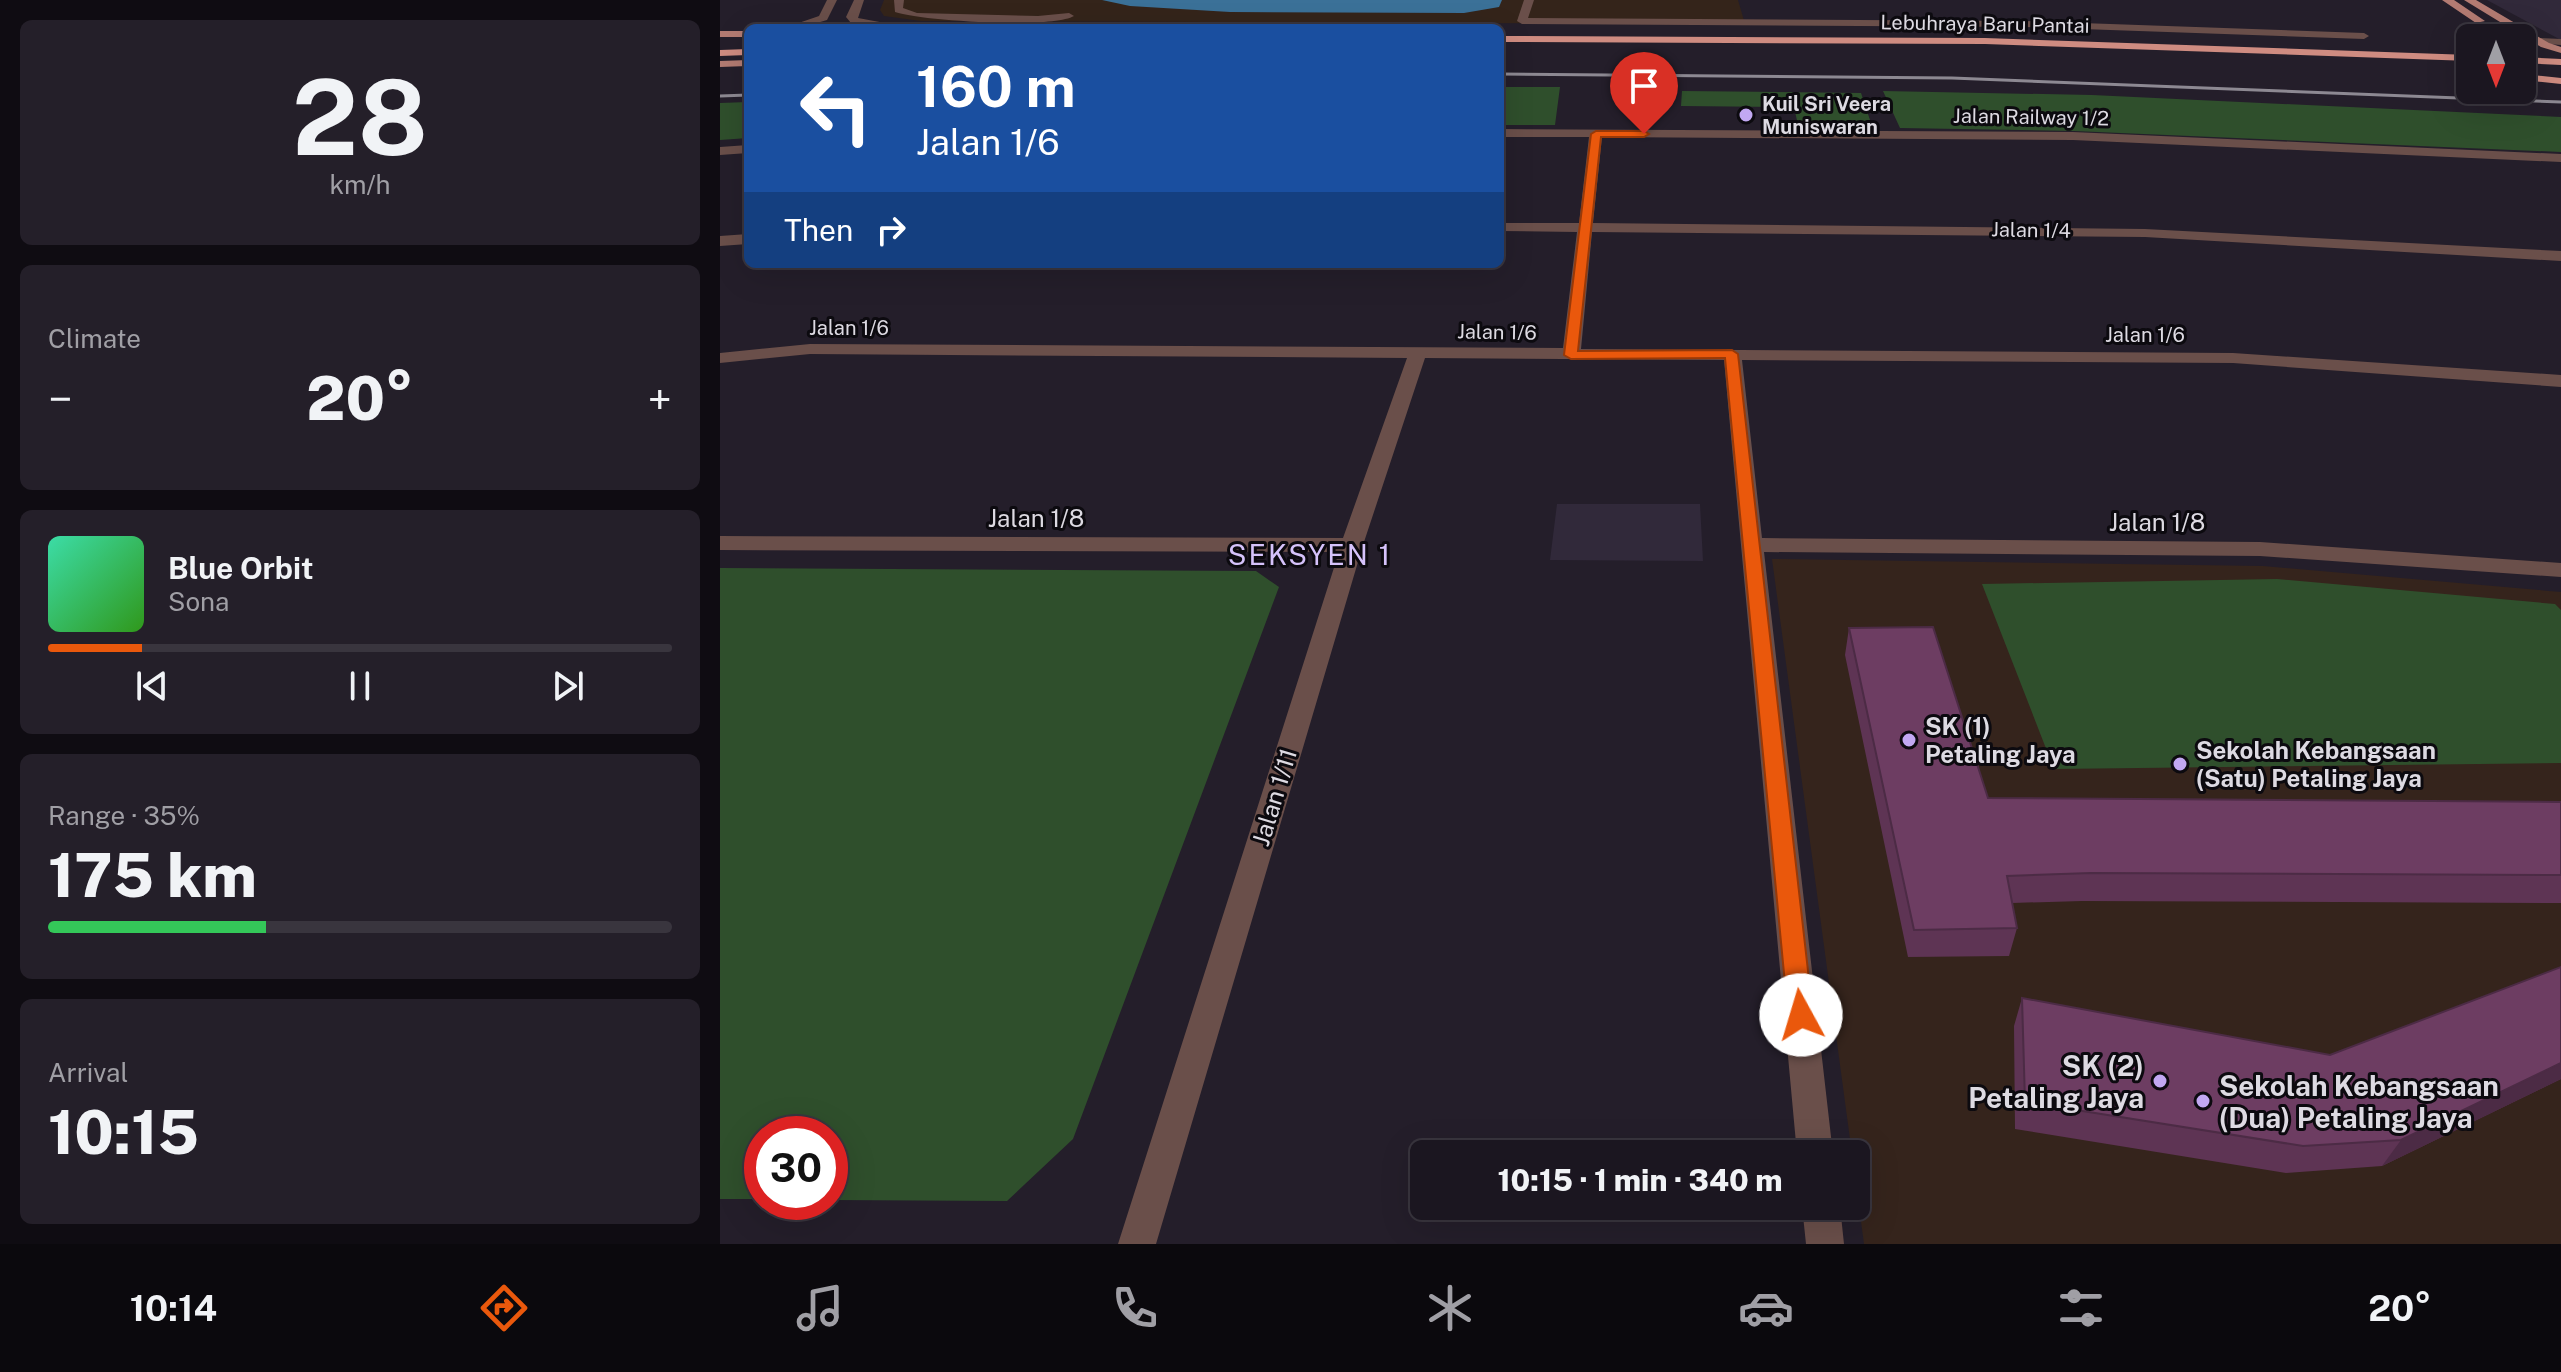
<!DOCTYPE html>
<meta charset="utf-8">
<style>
:root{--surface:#1b1620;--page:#241f29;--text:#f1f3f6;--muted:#a09fa5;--line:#39353e;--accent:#ea580c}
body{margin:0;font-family:"Public Sans",sans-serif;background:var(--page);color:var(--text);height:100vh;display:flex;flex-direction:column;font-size:30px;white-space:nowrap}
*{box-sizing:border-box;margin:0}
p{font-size:26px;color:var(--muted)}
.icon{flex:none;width:44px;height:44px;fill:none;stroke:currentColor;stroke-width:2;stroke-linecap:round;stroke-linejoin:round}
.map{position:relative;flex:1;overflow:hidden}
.sheet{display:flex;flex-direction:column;gap:20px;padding:20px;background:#0f0c12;width:720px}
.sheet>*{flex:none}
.top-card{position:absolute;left:24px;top:24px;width:760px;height:244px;border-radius:12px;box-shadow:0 8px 32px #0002,0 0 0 2px var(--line);background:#1a4fa0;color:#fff;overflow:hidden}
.needle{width:52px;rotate:180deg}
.controls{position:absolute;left:1736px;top:24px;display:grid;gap:16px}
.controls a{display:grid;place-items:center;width:80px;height:80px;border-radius:12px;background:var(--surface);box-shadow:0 8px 32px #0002,0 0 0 2px var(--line);font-size:40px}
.speed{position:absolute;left:24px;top:1116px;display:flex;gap:16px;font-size:40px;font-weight:700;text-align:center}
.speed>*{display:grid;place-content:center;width:104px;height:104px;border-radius:50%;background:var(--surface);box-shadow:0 8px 32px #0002,0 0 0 2px var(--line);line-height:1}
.speed .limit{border:12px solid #d22;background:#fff;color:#111}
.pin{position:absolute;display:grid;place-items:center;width:68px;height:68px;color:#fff;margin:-82px -34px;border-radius:50% 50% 50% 0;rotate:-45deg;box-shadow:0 0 8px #0007}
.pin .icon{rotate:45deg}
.me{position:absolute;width:88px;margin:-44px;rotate:354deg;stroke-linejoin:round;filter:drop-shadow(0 0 6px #0008)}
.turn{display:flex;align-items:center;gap:28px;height:168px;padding:0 40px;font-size:36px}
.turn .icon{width:104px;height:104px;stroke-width:2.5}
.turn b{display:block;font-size:56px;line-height:68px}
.then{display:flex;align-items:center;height:76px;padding:0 40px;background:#0003;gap:16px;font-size:30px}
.big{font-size:60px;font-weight:800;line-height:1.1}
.sheet .widget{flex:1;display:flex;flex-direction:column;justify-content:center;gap:12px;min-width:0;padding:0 28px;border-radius:12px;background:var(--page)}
.sheet .dial{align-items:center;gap:0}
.dial b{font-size:104px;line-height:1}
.song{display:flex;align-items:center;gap:24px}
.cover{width:96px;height:96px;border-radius:12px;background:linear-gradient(135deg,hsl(160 70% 55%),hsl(110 70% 35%))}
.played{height:8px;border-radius:4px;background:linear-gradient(90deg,var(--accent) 15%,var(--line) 15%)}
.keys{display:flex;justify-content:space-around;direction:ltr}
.heat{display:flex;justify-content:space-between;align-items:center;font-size:44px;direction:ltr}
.charge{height:12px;border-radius:6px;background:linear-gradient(90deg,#34c759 35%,var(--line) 0)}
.trip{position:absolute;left:690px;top:1140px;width:460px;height:80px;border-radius:12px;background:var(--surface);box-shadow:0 8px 32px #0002,0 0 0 2px var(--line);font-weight:800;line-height:80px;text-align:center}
.dock{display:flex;height:128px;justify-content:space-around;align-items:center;background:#0b090d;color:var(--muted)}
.dock .icon{width:56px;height:56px}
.dock .active{color:var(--accent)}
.dock b{font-size:36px;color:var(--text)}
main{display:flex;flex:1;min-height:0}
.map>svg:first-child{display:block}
</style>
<main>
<section class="sheet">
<div class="widget dial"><b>28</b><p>km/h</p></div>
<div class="widget"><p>Climate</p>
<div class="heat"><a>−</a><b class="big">20°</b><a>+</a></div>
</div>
<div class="widget">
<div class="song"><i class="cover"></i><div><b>Blue Orbit</b><p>Sona</p></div></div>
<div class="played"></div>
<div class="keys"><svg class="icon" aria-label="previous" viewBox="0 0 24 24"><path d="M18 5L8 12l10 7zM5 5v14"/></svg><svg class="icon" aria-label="pause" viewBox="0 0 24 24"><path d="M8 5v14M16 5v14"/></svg><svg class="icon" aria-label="next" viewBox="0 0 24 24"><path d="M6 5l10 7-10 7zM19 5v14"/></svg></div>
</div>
<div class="widget"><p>Range · 35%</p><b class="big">175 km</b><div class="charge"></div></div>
<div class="widget"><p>Arrival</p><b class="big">10:15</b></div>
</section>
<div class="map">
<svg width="1841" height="1244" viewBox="0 0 1841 1244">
<rect width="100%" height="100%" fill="#241e2a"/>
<path fill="#34241a" d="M164,0H1018L1025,24L201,21L164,16L160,10Z"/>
<path fill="#31293a" d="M1767,0H1841V40Z
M837,504H980L983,561L830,560Z"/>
<path fill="#35241c" d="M1052,559L1543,566L1841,592V1244H1144L1136,1184V1154H1132Z"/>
<path fill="#2f4f2c" d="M780,87H840L835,125H780Z
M962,91L1141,93L1152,126L1078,125L1074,107L961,106Z
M1163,91L1372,95L1841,117V152L1354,131L1180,128Z
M28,102V138L0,140V103Z
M0,568L536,571L559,587L353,1139L287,1201L110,1200V1134H42V1199H0Z
M1557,579L1835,604L1841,610V763L1334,769L1262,584Z"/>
<path fill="#3b7198" d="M382,0H782L779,7L744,13L510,12L410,6Z"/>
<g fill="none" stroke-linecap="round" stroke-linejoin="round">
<path fill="#6a4f4a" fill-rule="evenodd" d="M107,0H117L107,20L80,28H64L99,16Z
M134,0H144L138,18L192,28L131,23L126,17Z
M174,0H184L183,8L197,13L318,16L349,13L354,16C332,29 201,21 175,12Z
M804,0H814L808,18L1304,21L1644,33L1649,36L1644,39L1304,27L802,24L797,21Z
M1818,38L1841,39V45L1814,43L1813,41Z
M780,129L1353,132L1841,154V162L1353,140L882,137L873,223L1425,229L1841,251V261L1425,237L872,232L861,349L1513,353L1841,375V387L1513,363L1022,360L1042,538L1540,542L1841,563V577L1540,556L1044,552L1113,1154H1077L1004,360L705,358L643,545L436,1244H398L619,552L0,550V536L623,538L687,358L90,354L0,363V353L90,344L843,348L857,232L780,231V223H859L869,137H780Z
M28,145V153L0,155V147Z
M28,234V244L0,246V236Z
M1082,1206H1120L1124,1244H1086Z"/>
<path fill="#b37b72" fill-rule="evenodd" d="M1722,0H1734L1765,21L1756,23Z
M1744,0H1756L1829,43L1841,47V53L1821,47Z
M0,31H28V37H0Z
M28,60V66L0,67V61Z"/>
<path fill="#cf8c81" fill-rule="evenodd" d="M780,36L1265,38L1750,55V61L1265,44L780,42Z
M28,49V55L0,56V50Z
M1802,57L1841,59V65L1802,63Z
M1802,74L1841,78V84L1802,80Z"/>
<path stroke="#8d8992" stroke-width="3" d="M780,74L1232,78L1841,102
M0,96L28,95"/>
</g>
<path fill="#5e3454" d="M1129,628L1268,798L1841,802V903L1362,901L1292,903L1297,928L1289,956L1188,957L1125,655Z
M1841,967V1079L1662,1166L1566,1173L1295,1129L1294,1026L1302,998L1610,1055Z"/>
<path fill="#4c2b45" d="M1841,1063V1079L1662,1166L1681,1140Z"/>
<path fill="#6d3d62" stroke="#4c2b45" stroke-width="2" d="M1213,627L1268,798L1841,802V875L1371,873L1287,876L1297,928L1194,930L1129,628Z
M1841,967V1063L1681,1140L1583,1146L1305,1102L1302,998L1610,1055Z"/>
<path fill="#ea580c" stroke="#983908" stroke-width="2" d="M876,131H924L929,134L924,137H881L858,351L1012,350L1018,354L1093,1015L1089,1023L1081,1026L1072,1023L1068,1015L1005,358L851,359L844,355L871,134Z"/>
<g fill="#c2a8f2" stroke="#0c0a0f" stroke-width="3">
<circle cx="1026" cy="115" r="8"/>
<circle cx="1189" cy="740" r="8"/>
<circle cx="1460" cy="764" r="8"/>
<circle cx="1440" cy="1081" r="8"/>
<circle cx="1483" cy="1101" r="8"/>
</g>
<g text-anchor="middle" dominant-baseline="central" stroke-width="6" stroke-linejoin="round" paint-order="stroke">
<g font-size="20" fill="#dddae2" stroke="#0c0a0f">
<text transform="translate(1265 24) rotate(1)">Lebuhraya Baru Pantai</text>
<text transform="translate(1311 117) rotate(1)">Jalan Railway 1/2</text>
<text transform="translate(1311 230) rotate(1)">Jalan 1/4</text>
<text x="129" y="328">Jalan 1/6</text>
<text transform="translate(777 332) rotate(1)">Jalan 1/6</text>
<text x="1425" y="335">Jalan 1/6</text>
</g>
<g font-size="20" font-weight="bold" fill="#dddae2" stroke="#0c0a0f" text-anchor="start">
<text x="1042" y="104">Kuil Sri Veera<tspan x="1042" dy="23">Muniswaran</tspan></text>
</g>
<g font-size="24" fill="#dddae2" stroke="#0c0a0f">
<text x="316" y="518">Jalan 1/8</text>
<text x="1437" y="522">Jalan 1/8</text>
<text transform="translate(554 797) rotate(-73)">Jalan 1/11</text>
</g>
<g font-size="24" font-weight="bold" fill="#dddae2" stroke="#0c0a0f" text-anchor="start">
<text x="1205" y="726">SK (1)<tspan x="1205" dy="28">Petaling Jaya</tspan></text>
<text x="1476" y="750">Sekolah Kebangsaan<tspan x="1476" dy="28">(Satu) Petaling Jaya</tspan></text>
</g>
<g font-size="28" letter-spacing="2" fill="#d5c2fa" stroke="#0c0a0f">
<text x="590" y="554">SEKSYEN 1</text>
</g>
<g font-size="28" font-weight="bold" fill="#dddae2" stroke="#0c0a0f" text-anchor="end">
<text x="1424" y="1065">SK (2)<tspan x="1424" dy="32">Petaling Jaya</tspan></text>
<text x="1499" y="1085" text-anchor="start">Sekolah Kebangsaan<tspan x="1499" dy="32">(Dua) Petaling Jaya</tspan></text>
</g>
</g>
</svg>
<div class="controls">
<a><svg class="needle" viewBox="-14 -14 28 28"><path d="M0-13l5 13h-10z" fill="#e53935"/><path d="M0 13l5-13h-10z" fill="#a09fa5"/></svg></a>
</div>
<div class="speed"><div class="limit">30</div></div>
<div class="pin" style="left:924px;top:134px;background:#d93025"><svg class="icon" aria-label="arrive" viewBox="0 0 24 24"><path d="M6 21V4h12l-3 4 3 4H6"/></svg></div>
<svg class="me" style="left:1081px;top:1015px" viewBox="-20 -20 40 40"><circle r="19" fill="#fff"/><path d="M0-13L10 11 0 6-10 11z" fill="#ea580c"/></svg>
<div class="trip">10:15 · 1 min · 340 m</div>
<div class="top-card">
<div class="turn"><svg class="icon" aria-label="left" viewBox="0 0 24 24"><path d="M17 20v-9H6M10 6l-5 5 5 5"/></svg><div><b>160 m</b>Jalan 1/6</div></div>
<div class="then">Then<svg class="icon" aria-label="right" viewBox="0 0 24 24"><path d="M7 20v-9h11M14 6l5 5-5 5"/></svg></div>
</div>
</div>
</main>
<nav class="dock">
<b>10:14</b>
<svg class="icon active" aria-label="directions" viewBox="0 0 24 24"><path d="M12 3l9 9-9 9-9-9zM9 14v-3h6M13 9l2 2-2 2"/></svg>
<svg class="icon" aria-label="music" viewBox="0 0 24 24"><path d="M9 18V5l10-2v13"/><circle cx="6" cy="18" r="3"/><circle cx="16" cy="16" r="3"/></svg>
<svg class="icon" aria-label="phone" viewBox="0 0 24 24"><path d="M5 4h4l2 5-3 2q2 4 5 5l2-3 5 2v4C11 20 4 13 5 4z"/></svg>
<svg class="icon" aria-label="climate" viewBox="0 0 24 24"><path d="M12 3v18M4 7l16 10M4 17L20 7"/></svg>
<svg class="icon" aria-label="car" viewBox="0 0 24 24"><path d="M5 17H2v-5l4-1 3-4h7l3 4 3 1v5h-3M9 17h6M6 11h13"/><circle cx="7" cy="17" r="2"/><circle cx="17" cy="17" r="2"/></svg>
<svg class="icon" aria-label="filters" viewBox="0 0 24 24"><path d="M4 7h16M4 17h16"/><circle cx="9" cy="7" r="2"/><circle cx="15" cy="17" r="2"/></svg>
<b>20°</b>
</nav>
